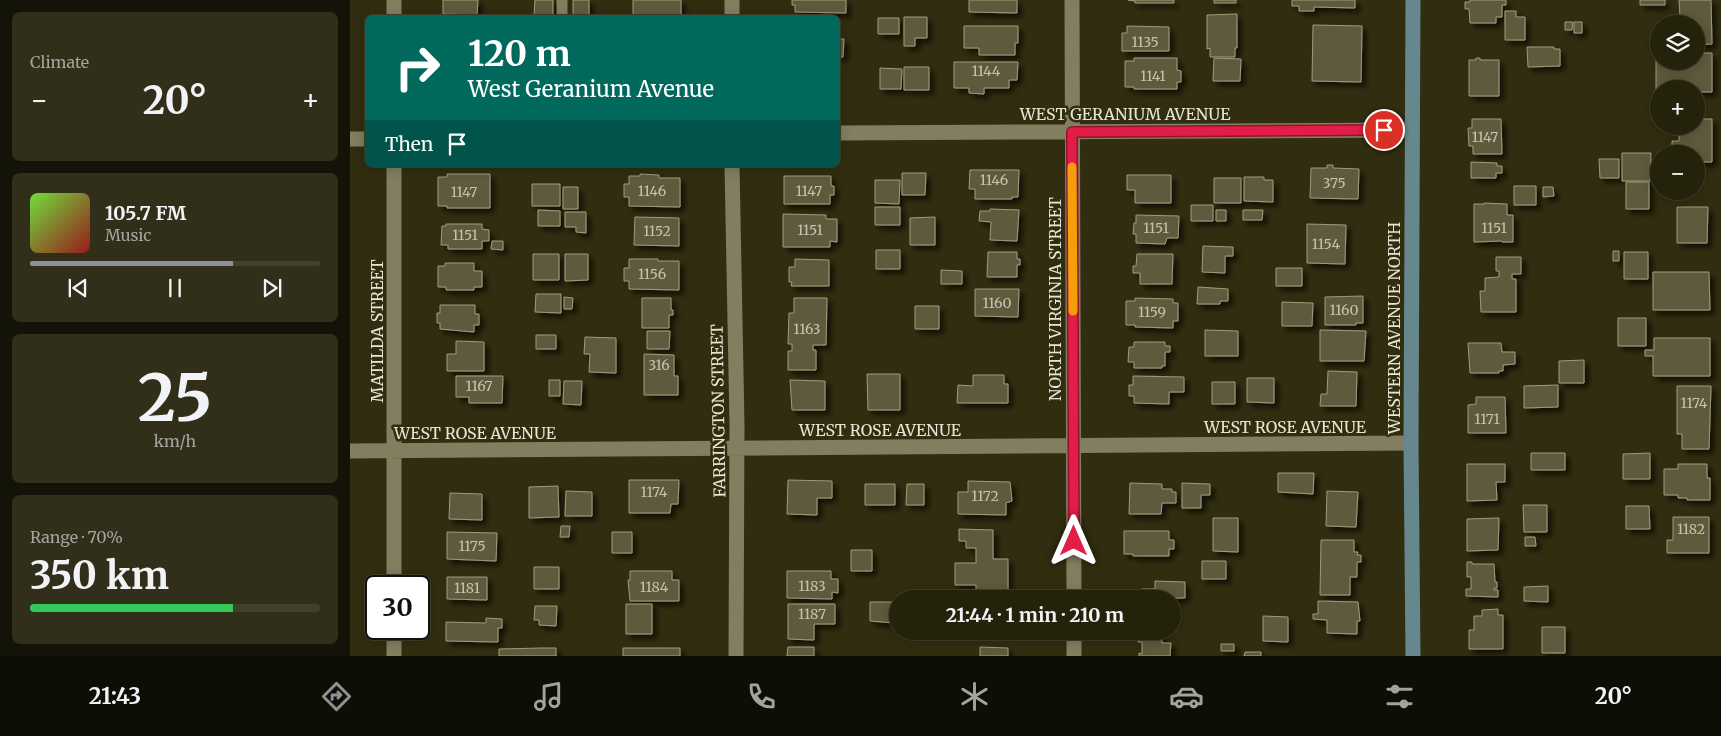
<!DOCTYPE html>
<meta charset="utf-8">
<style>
:root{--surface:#25220c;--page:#312f1a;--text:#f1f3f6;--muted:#a3a49d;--line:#423f2d;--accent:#8c9099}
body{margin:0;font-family:Merriweather,serif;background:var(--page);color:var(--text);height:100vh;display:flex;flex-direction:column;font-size:19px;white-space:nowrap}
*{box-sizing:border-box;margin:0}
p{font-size:16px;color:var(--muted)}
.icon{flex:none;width:28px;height:28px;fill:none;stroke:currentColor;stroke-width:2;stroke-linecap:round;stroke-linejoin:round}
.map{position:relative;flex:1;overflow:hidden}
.side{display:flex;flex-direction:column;gap:12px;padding:12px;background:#141307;width:350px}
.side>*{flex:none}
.hud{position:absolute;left:15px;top:15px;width:475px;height:152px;border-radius:8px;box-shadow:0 2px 12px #0003,0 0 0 1px var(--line);background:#00695c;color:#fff;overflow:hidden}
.fabs{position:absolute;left:1300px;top:15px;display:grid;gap:10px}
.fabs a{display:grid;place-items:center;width:55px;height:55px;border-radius:50%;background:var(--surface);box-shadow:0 2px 12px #0003,0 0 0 1px var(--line);font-size:25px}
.speed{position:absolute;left:15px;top:575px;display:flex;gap:10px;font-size:25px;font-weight:700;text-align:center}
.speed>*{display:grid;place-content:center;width:65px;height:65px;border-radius:50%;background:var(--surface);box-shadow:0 2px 12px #0003,0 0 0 1px var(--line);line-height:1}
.speed .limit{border:2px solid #111;border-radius:8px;background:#fff;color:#111}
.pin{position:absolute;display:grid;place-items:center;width:42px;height:42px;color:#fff;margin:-21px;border:2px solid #fff;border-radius:50%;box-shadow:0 1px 5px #0007}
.me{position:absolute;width:55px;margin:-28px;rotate:0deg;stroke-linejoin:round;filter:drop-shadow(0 0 4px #0008)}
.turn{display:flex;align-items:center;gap:18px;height:105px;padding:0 20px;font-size:22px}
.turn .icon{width:65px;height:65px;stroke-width:2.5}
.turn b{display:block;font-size:35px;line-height:42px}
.then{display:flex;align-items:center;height:48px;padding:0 20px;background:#0003;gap:10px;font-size:19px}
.big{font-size:38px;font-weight:700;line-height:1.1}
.side .tile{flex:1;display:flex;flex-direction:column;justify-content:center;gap:8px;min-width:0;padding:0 18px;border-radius:8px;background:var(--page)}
.side .dial{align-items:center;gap:0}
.dial b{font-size:65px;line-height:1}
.song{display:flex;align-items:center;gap:15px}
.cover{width:60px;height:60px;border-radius:8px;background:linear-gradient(135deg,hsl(100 70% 55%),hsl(0 70% 35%))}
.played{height:5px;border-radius:2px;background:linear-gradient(90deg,var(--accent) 70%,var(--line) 70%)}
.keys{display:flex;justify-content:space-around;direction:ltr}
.heat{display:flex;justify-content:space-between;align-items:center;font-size:28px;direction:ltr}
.charge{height:8px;border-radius:4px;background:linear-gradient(90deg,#34c759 70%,var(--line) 0)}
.trip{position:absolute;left:539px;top:590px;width:292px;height:50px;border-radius:25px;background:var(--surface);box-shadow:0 2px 12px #0003,0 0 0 1px var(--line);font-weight:700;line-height:50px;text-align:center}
.menu{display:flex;height:80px;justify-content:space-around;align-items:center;background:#0f0e05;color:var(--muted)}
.menu .icon{width:35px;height:35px}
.menu .on{color:var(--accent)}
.menu b{font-size:22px;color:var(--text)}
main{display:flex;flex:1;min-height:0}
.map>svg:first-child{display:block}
</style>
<main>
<section class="side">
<div class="tile"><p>Climate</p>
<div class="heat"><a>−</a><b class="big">20°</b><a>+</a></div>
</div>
<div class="tile">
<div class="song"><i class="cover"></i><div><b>105.7 FM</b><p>Music</p></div></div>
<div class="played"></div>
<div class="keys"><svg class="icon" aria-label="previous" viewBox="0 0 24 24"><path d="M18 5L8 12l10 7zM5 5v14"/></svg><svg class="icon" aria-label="pause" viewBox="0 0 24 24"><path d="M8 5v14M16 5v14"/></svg><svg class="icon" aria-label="next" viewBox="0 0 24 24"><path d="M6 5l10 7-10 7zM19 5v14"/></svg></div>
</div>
<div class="tile dial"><b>25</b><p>km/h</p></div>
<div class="tile"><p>Range · 70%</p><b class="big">350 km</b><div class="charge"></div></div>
</section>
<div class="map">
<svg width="1371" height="656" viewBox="0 0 1371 656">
<defs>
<filter id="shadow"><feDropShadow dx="4.5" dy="4.5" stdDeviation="2.5" flood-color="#0009"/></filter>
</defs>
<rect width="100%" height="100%" fill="#312d10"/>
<path fill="#5f5a3d" stroke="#9f9b7b" filter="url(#shadow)" d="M93,0H128L127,15L93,14Z
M185,0H203V16L184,15Z
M223,0H239V18H223Z
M283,0H331V16L283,15Z
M442,0H496V13L445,12V5H442Z
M619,0H667V13L619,12Z
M778,0H824V3H785V1Z
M864,0H886V3H864Z
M942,0H1005V8L964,7V11H949V6H942Z
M1120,0H1156V5H1152V17H1146V23H1120L1119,9H1115V2H1120Z
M1290,0H1315V5H1290Z
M1329,0H1361L1362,44L1346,45V24H1315V18L1330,17Z
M1155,11H1166V17H1175V40H1155Z
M887,14V48H885V57H860V48L857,49V15Z
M554,17H577V38H565V46H554Z
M528,18H549V34H528Z
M1215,22H1223L1222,30H1215Z
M1224,22H1232V33H1224Z
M963,25L1012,26L1011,82L962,81Z
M614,26H668V43H665V55H629V48H614Z
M777,26L819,27V51H772V33H777Z
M488,33L489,39H494L493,57H488Z
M1177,47H1204V49H1210V66L1178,67Z
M1306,53H1309V61H1346V53H1362V92H1346V89H1309V92H1306Z
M784,58H827V70L831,71V82H827V89H784V87H775V61H784Z
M864,58L891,59L890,81H863Z
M1126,58H1130V60H1149V96H1119V60H1126Z
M604,62H668L667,80H659V88H634V94L619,93V88H604Z
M554,67H579V90H554Z
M530,68L552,69L551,89H530Z
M1122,119H1151L1152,154H1123V146H1119L1118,128H1122Z
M1346,119H1362V162H1346V154H1322V141H1329V126H1346Z
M1272,153H1301L1300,181H1272Z
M1249,159H1269V178H1250Z
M1121,162L1147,163V166H1152V173H1146V178H1121Z
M977,165H983V168L1009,169L1008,199L960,198L961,168H977Z
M620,170H669L668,197H662V199H625V189H619Z
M552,173H576L575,195H552Z
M97,174H140V208H97V206H88V177H97Z
M290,174L309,175V178H330V207L279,206V197H274V184H279V176H290Z
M777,175H821V203H785V190H777Z
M434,176H481V186H484V195H480V204H434Z
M894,177H914V180H923V202L894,201Z
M864,178H891V203H864Z
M525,180H550L549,204L525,203Z
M1276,182H1299V209H1276Z
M182,184H210V206H182Z
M1164,186H1186V205H1164Z
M213,187H228V209H213Z
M1193,187H1203L1204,196L1193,197Z
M1134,203L1157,204V215H1163V242H1152V241L1124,242V204H1134Z
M841,205H863V221H841Z
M525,207H550V225H525Z
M1327,207H1358L1357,243H1327Z
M640,209L669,210L667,241L640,240L641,222L629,221L630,211H640Z
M188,210L210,211V226H188Z
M866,210H876V221H866Z
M893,210H913L912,220H893Z
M215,212H236V233L226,232V227H215Z
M433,214L476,215V219H487V242L480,241V247H433Z
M786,215L829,216L828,238H817L815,244L786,243V234H783L784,223H786Z
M285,217L329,218V246L284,245Z
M585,217V245H560V218Z
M96,224H132V229L139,230V241H132V249H98V245H91L92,226H96Z
M957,224L996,225L995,264L957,263Z
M142,241H153V250L141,249Z
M853,246L883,247V256H875V273L852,272Z
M526,250H550V269H526Z
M1263,251H1269V261H1263Z
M638,252H667V259H670V265H667V277H637Z
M1274,252H1298V279H1274Z
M183,254H209V280H183Z
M215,254H238V280L215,281Z
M787,254H823L822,284H790V273H783V266H786Z
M1146,257H1171V274H1162V279H1166V312H1131L1130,291H1135V278L1149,277V271H1146Z
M279,259H308V261H329V290L279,289V281H274V268H279Z
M445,259L479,260V286H441L442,282H439V267H445Z
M95,263H124V271H132V287H124V290H96V287H88V266H95Z
M926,268H952V286H926Z
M591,270L612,271V284H591Z
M1303,272H1359L1360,310H1303Z
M848,287L878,289V301H870V304H847Z
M625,289H669L668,317L625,316Z
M186,294H211V313L185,312Z
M1013,296V323H1006V325H975V297Z
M214,297L223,298L222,309H214Z
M292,298H321V310H323V315H319V328H292Z
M444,298H477L476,345H463V350H466V370H438V351H442V344H438L439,313H444Z
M785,298L823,299V303H828V321H823V328L785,327V325H776V301H785Z
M932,302L963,303L962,326H932Z
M90,305H125V314H129V325H124V332L90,329V323H87V313H90Z
M565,306H589V329H565Z
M1268,318H1296V346H1268Z
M855,330L888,331V356H855Z
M970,330L1016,331L1014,361H970Z
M297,331H320L319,349H297Z
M186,335H206V349H186Z
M235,337L266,338V373L239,372L240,354H234Z
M1304,338H1360V376H1303V356H1295V350H1304Z
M106,341L134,342V371H97V354H106Z
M784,342H815V346H820V352H815V366H812V368H784V362H778L779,347H784Z
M1118,343H1151L1152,352H1165V364L1153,365V371H1149V373H1120Z
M294,354L324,355V376H328V395H294Z
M1234,360V383H1209V361Z
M978,371L1007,372L1006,406H970L971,394H977Z
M517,374H550V410H518Z
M623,375H654V384H658V403H607L608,385L623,386Z
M106,376H153L152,403H119V397H106Z
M783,376L834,377V392H819V404L784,403V396H779V385H783Z
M897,378H924V403L897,402Z
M199,380H210V396H199Z
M440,380L475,381V410H442Z
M214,381H232L231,405L213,404Z
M862,382H885V404H862Z
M1208,385V407L1174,408V386Z
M1327,386H1361L1359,449H1332V434H1327Z
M1126,397H1155L1156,433H1118V405L1126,404Z
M1181,453H1215V470H1181Z
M1300,453V479H1273V454Z
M1117,464H1155V482H1146L1147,500L1117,501Z
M1328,464H1357V478H1360V500H1337V498H1328V495H1314V469H1328Z
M928,473H964L963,494L928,492Z
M279,480H329L328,504H321L320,513H279Z
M438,480L482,481V498H467V515L437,514Z
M618,481L660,482L662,501L656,503V515L608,514V492H618Z
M780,483L812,484V489H822V492H826V503H812L811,514H779Z
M832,483L860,484V495H851V508H832Z
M515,484H545V505H515Z
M557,484H574V505H556Z
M208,486L209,517L179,518V487Z
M216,491L242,492V516H215Z
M977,491L1008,492L1006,527L976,526Z
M100,493L132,494V520L99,519Z
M1173,505H1197V532H1174Z
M1276,506H1299L1300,529H1276Z
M1323,517H1359V553H1317V540H1323Z
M863,518H888V552L863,551Z
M1149,518L1148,550L1117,551V519Z
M211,526H220L219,537H210Z
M609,529L643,530V559H658V592H626V585H605V563H626V548H616V541H609Z
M774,531H819V540H824V549H819V556H783V554H774Z
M97,532L147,533L146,561L97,559Z
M262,532H282V553H262Z
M1175,537H1185L1186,546H1175Z
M971,540H1004V552H1008L1007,555H1011V562H1007V577H1000V595H970Z
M501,550H522V571H501Z
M852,561H876V579H852Z
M1117,562H1122V564H1144L1145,582H1147V588H1144V590H1148V597L1116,596V589H1121V577H1117Z
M184,567H209V589H184Z
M280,571H322V580H329V601H280L278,580H280Z
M437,571H481V579H488V593L482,592V599L437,598Z
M97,577H137V600L97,599Z
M805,581L835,582V598H824V621L822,599H792V589H805Z
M1198,586V602L1174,601V587Z
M968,601L1008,602L1010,621H1007V634L977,633V620L963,619V614H968Z
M520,602H544V623L520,621Z
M276,604H302V634H276Z
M438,604H485V624H464V640L438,639Z
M185,606H207L206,626L189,625V620H184Z
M1148,609V615H1153V649H1119V630H1124V616H1132V610Z
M913,616L938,617V642L913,641Z
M136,618L152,619V628H148V642L96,641V622L136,623Z
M1192,627H1215V653H1192Z
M788,631H812V643H821L820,656H789V653L792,654V642H788Z
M871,644H884V651H871Z
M438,647H464V656H437Z
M630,647L658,648V656H630Z
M192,648H206V656H149V649Z
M273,648H330V656H273Z
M895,652H911V656H894Z"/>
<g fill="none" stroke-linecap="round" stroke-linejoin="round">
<path stroke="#827e5f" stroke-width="11" d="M212,18V0"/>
<path stroke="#827e5f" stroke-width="15" d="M44,0V18
M722,0L724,599
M382,18V0
M488,133L1062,130
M0,139H18
M44,165V586
M382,165L387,425L386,656
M0,451L1061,443
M44,629V656
M724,631V656"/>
<path stroke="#66878e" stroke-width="15" d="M1063,656L1061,443L1063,0"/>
</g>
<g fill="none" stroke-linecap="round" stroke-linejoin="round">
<defs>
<path id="route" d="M724,541L722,132L1034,130"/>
</defs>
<use href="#route" stroke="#92132f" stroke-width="12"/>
<use href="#route" stroke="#e11d48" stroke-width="9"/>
<path stroke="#f59e0b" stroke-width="9" d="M722,167L723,311"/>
</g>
<g text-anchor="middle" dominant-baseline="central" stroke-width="5" stroke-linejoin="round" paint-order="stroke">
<g font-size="14" fill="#c5c2ae">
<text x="795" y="42">1135</text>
<text x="636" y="71">1144</text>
<text x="803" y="76">1141</text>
<text x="1135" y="137">1147</text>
<text x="644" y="180">1146</text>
<text x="984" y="183">375</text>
<text x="302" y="191">1146</text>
<text x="459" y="191">1147</text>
<text x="114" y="192">1147</text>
<text x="806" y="228">1151</text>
<text x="1144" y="228">1151</text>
<text x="460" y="230">1151</text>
<text x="307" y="231">1152</text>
<text x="115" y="235">1151</text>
<text x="976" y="244">1154</text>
<text x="302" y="274">1156</text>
<text x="647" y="303">1160</text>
<text x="994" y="310">1160</text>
<text x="802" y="312">1159</text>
<text x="457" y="329">1163</text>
<text x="309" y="365">316</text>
<text x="129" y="386">1167</text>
<text x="1344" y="403">1174</text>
<text x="1137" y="419">1171</text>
<text x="304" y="492">1174</text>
<text x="635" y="496">1172</text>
<text x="1341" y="529">1182</text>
<text x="122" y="546">1175</text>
<text x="462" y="586">1183</text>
<text x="304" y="587">1184</text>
<text x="117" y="588">1181</text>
<text x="462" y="614">1187</text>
</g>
<g font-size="16" fill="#e7e5d4" stroke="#312d10">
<text x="775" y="114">WEST GERANIUM AVENUE</text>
<text transform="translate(705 299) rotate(-90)">NORTH VIRGINIA STREET</text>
<text transform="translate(1044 328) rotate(-90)">WESTERN AVENUE NORTH</text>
<text transform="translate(27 331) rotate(-90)">MATILDA STREET</text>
<text transform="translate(368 411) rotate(-91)">FARRINGTON STREET</text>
<text x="935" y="427">WEST ROSE AVENUE</text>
<text x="530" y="430">WEST ROSE AVENUE</text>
<text x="125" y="433">WEST ROSE AVENUE</text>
</g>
</g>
</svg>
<div class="fabs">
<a><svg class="icon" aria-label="layers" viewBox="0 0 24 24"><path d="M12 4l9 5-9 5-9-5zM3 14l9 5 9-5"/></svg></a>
<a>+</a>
<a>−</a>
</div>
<div class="speed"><div class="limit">30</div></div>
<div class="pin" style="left:1034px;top:130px;background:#d93025"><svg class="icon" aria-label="arrive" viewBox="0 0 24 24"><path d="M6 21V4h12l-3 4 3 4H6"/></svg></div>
<svg class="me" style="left:724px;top:541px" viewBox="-20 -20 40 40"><path d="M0-17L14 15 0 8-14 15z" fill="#e11d48" stroke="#fff" stroke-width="4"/></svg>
<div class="trip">21:44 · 1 min · 210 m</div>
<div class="hud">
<div class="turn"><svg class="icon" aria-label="right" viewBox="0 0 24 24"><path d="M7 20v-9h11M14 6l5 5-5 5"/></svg><div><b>120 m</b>West Geranium Avenue</div></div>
<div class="then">Then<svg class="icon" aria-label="arrive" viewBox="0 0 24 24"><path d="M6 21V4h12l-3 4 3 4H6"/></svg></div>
</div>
</div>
</main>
<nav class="menu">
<b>21:43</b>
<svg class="icon on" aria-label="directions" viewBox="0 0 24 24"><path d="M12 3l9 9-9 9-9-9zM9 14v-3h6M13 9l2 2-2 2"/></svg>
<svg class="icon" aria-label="music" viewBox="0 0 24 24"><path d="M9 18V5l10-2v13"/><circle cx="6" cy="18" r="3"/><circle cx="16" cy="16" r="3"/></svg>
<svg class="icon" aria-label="phone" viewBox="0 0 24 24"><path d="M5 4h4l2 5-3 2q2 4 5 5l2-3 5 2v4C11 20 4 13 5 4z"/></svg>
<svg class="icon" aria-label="climate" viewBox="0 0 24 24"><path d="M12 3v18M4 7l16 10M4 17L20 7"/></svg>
<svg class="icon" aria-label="car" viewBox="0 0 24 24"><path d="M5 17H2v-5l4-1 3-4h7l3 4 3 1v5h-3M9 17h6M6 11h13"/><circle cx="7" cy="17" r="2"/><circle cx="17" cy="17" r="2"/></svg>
<svg class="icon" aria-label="filters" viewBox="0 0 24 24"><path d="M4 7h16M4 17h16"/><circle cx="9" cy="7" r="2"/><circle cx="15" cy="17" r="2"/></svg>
<b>20°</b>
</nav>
